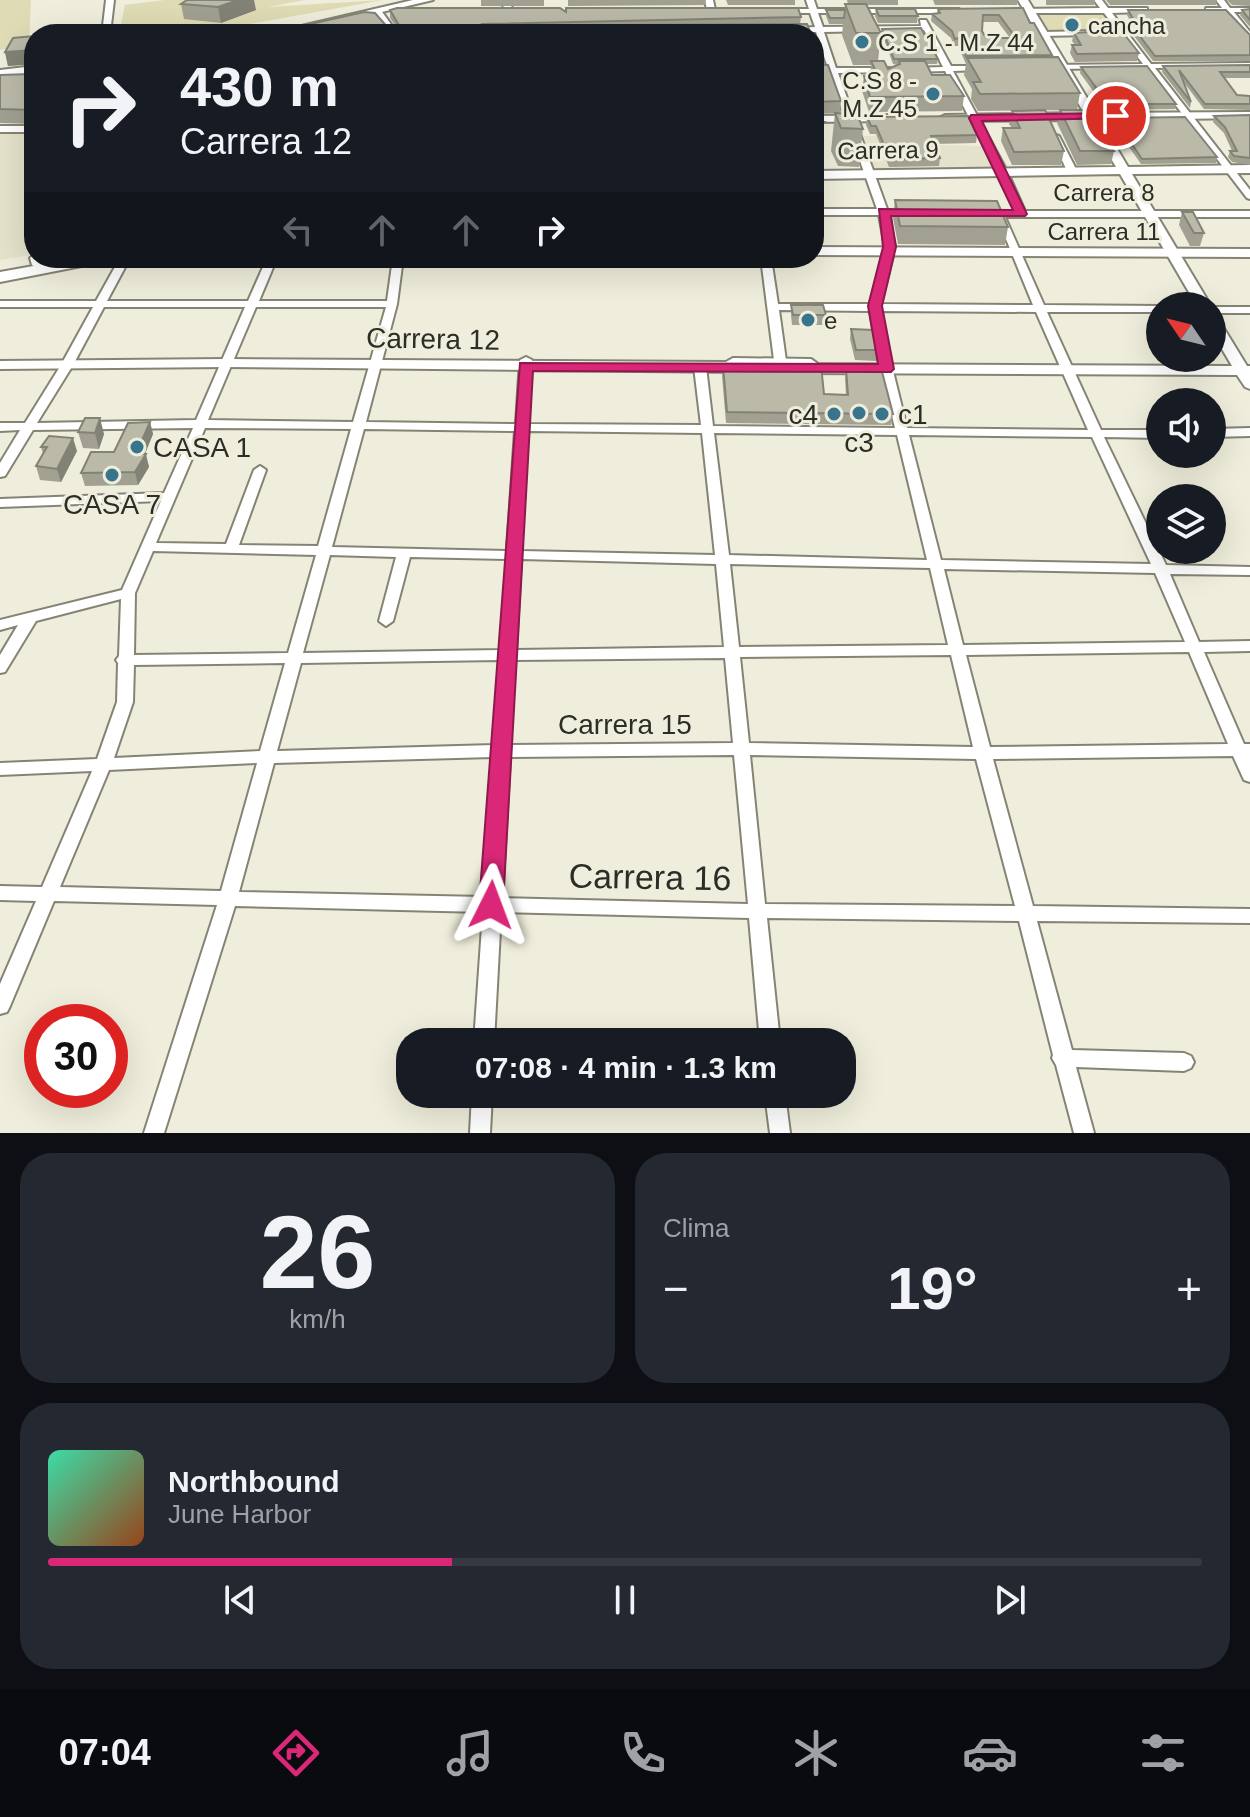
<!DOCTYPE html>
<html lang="es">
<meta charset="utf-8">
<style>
:root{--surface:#171b24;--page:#242831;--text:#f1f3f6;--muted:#9ea1a6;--line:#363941;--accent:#db2777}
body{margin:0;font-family:Helvetica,sans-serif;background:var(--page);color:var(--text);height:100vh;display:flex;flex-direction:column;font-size:30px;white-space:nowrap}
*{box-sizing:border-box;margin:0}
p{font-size:26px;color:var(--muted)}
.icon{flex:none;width:44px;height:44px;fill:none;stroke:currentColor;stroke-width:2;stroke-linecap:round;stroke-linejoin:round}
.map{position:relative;height:1133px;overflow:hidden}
.drawer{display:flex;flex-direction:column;gap:20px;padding:20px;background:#0d0f14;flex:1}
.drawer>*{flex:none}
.banner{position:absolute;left:24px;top:24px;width:800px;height:244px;border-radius:32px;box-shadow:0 8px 32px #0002;background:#171b24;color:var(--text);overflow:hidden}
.needle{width:52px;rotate:305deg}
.buttons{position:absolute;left:1146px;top:292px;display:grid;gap:16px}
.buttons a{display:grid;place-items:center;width:80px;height:80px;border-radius:50%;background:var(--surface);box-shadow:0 8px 32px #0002;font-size:40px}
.speed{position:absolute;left:24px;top:1004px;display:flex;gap:16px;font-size:40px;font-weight:700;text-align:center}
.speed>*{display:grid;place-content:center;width:104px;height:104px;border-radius:50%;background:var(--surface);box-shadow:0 8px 32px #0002;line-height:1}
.speed .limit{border:12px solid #d22;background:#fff;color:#111}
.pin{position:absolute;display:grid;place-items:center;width:68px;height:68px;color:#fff;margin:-34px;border:4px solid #fff;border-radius:50%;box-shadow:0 2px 8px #0007}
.me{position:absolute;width:88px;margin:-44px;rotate:3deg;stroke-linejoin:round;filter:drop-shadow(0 0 6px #0008)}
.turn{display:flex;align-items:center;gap:28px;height:168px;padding:0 24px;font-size:36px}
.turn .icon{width:104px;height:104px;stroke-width:2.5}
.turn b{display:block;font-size:56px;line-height:68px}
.lanes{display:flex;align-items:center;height:76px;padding:0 24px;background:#0003;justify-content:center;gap:40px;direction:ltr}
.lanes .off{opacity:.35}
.big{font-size:60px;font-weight:700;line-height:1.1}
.drawer .widget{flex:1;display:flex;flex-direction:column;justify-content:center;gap:12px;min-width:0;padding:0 28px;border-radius:32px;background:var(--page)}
.drawer .dial{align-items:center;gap:0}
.dial b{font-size:104px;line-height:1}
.song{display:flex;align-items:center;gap:24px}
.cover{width:96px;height:96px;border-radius:12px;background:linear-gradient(135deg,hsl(160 70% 55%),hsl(20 70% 35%))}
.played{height:8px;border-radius:4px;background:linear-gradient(90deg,var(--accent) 35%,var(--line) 35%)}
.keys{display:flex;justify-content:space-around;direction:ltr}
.heat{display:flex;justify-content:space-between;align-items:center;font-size:44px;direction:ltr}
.drawer .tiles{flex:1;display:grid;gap:20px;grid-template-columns:1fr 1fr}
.widget:last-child{grid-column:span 2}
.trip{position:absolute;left:396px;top:1028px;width:460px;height:80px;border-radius:32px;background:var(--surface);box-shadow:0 8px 32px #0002;font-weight:700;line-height:80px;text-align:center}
.tab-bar{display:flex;height:128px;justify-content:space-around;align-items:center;background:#090b0e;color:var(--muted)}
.tab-bar .icon{width:56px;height:56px}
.tab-bar .active{color:var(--accent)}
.tab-bar b{font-size:36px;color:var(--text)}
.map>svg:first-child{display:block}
</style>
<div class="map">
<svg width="1250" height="1133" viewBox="0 0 1250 1133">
<rect width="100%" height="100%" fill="#efeedc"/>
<path fill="#e5e2cb" d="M34,129L32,255L0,260V130Z
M931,135L939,145L984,146L996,169L876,172L864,136Z"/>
<path fill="#dfdbb4" d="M0,0H31L29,43L0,50Z
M165,0H305L267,7L383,0L194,34H119L125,5Z
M1035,12H1102L1119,31L1049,32Z"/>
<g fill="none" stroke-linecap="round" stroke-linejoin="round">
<defs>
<path id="minor" d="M106,0H114L110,34H102Z
M505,0H513L505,34H497Z
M705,0H713L720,34H712Z
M806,0H814L817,9H959L960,11L956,13H818L823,27L921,26L920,20H926L951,66H985V70H982L953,71L1008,173L1025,211H1250V217H1005L1044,305L1161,306L1160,312H1047L1101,430H1160V438L1104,437L1166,565L1250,567V575L1170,574L1199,642L1250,641V651L1204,652L1244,744H1250V782L1244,780L1233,756L993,759L1033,906L1250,909V923L1037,921L1072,1050L1184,1053L1191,1056L1194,1062L1191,1068L1184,1071L1076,1067L1094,1133H1074L1056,1065L1052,1058L1053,1055L1019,921L767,918L780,1042H760L749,918L501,912L494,1042H474L483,912L235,906L164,1133H144L217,905L54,901L10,1006L7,1012L0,1014V984L36,901L0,900V886L42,887L92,771L0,775V763L97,759L117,702L118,663L116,660L119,656L121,599L36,621L5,672L0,673V655L18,625L0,630V620L122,590L161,501L0,507V499L164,493L193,428L33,430L5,476L0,477V463L20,430L0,431V423H25L61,365L93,307H0V301H96L120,258H130L107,301H248L267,258H277L259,301H387L393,258H403L397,304L366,422L516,424L520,360L526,357L532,360L528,424L701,425L694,367L700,363L706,367L713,426L895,428L879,363L870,311L779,310L787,368L781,372L775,368L761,258H771L778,304H870L885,247L879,215H814V209H877L829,73H814V69L828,68L816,32H790L786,30L790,28L815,27L810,13H781L777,11L781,9H809ZM924,30L943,67L910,68L906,70L910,72L945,71L998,173L1015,211H990L985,214L997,217L1033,305L881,304L895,247L889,215L895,212L887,209L838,73L890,72L894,70L890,68H836L824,32ZM104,307H245L196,420L37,423L73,365ZM256,307H386L353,422L208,420ZM881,311L1036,312L1088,430L907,428L891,363ZM205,428L351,429L318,546L239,545L266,470L260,466L254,470L226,544L156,543ZM364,429L515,431L507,551L332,547ZM528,431L702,433L715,555L521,551ZM714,433L897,435L927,560L729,555ZM909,435L1092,437L1151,564L941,560ZM153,551L316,555L288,653L134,655L135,593ZM330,555L396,557L379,621L386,626L393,621L410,557L507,559L501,650L303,653ZM521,559L716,564L724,647L516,650ZM730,564L930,568L948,645L739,647ZM944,569L1155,573L1185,642L963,645ZM1189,652L1228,744L990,747L966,655ZM951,655L973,747L749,743L740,657ZM725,658L733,743L510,745L515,660ZM500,660L494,745L277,751L301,663ZM285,663L260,751L114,758L133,702L134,665ZM734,755L748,904L502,898L510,757ZM750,755L976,759L1015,906L765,904ZM493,757L484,897L239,892L274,763ZM257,763L221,891L60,887L109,770Z
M1094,0H1102L1108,8H1147V12H1144L1112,13L1151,64L1250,63V67L1155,68L1250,190V199L1247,198L1147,68L1047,69L1046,67L1050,65L1143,64L1104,13H1017L1013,11L1017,9L1100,8Z
M1216,0H1224L1230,8H1250V12H1234L1250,32V39L1226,12H1206V8H1222Z
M374,9H380L398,34H390L373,11Z
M633,30L637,32L636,34L574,33L578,31Z
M1094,31L1095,33L1091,35L1043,36L1039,34L1043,32Z
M1052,134L1059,136L1077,171L1075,173L1067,171L1051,136Z
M34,255V258H40L41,267L37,268L32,265L30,258Z
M1212,307H1250V313H1212Z
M1250,428V436L1212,437V429Z
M472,1094H492L490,1133H470Z
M765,1094H785L790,1133H770Z"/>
<path id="tertiary" d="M1018,0H1028L1096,113L1250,112V118L1100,120L1128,167L1250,165V173L1132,174L1211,306H1197L1120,174L814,179V171L1116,167L1088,120L945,121L939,118L945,115L1084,113Z
M814,116L891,115L897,118L891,121L814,122Z
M0,126H34V132H0Z
M1212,316L1217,317L1247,366H1250V389L1245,387L1237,375L799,373C784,366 761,364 745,372L227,367L0,369V361L227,359L726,362L733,358L811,359L818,364L1232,366L1212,332Z"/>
<path id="secondary" d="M413,0H433L288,34H267Z
M34,66V74L0,78V70Z
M814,247L1250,249V257L814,255Z
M78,258H109L102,262L0,282V272Z"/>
</defs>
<use href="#minor" stroke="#858474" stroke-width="4"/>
<use href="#tertiary" stroke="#858474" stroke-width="4"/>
<use href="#secondary" stroke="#858474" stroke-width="4"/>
<use href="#minor" fill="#fff" fill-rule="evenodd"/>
<use href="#tertiary" fill="#fff" fill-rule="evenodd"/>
<use href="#secondary" fill="#fff" fill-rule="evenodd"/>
</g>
<path fill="#a1a091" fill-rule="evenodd" d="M481,0H544V6H481Z
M568,0H706L705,5L568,6Z
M726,0H795V5H728Z
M847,0H898V5H866L881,33L878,61L888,69L898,65L893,64L882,34V29L938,59L937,64H927L932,75L964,96L962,111L869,112L862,91L864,76H870L871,65H853L842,35L843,24H829L826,16V10H845V4H848Z
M933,0H1018L1017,5H935Z
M1046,0H1095L1094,5H1046Z
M1106,0H1217L1216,5H1110Z
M1227,0H1250V6L1232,5Z
M181,4L256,10L221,23L184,19Z
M1023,8L1030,23L1052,55V57L1080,93L1077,110L978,111L971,99L972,89L964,75L966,64L958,46H954L951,38L931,21L932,14L937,13L938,9ZM982,22H998L1010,38H986L982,31Z
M876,9L918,16L917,23H878L875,16Z
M1250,9V27L1240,15L1242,10Z
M390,10L566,12L801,17L800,24L811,34H615V28L303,34L389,29L397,28L390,18Z
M1128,10L1250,35V61H1153L1134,36L1136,31L1127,15Z
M1074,33L1139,53L1137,61L1075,62L1070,53L1072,45H1075L1072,41Z
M34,36V124L0,123V75L31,74L33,71V64L8,66L5,52Z
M814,64L841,101L840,113L814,114Z
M1250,65V78H1224L1237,95L1250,96V110L1204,109L1185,84L1191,102L1190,108L1162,72L1163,66Z
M1081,67L1176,104L1175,109L1107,110L1080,73Z
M1060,110L1114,151L1111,164L1077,165L1057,123Z
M1012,111L1064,151L1061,165H1012L1001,141L1003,128H1012L1009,124Z
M835,113L863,129L859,167L838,166L831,151Z
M1250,115V165L1232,162L1228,157L1230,151H1232L1224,133L1213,122L1214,116Z
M867,117L977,135L976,143L934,144L940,158L939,166L889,167L876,134H870L866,125Z
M1117,118L1217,157L1216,163L1141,164L1124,140V142H1116L1111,133L1112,128H1120L1115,123Z
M895,200L1008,227L1005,245L898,244L893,218Z
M1182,212L1204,233L1200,246H1190L1179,225Z
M791,305L826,315L825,325H792L791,315Z
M851,329L877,350L876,361L855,360L850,339Z
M723,365L824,394L846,395L845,379L846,368L893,414L891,425L726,423L722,376Z
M150,422L153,434L145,454L149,467L138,485L85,486L81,473L114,452Z
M78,432L104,434L99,449L83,448Z
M41,447L77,451L61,482L40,480L36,466L43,454Z"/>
<path fill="#838276" d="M238,0H254L256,10L221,23L218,7Z
M33,50L34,64L8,66L5,52Z
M824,122L823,129L814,134V128Z
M100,418L104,434L99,449L95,433Z
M150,422L153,434L143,458L146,454L149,467L138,485L135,472L136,454Z
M73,438L77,451L61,482L57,469Z"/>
<path fill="#bbbaa9" stroke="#838276" stroke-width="2" fill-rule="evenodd" d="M187,0H238L218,7L181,4Z
M845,4H866L881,33H856Z
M397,8H560L566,12V8H798L801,17L482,24L484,29H595V34H303L306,25L364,12L375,13L389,29L400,27L390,10Z
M1023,8L1030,23H1034L1052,55L966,56L959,38L955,39L952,31L932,14L940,13L938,9ZM983,15H999L1016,38H986L982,31Z
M876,9H915L918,16H879Z
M1250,9V20L1242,10Z
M826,10H845L844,18H830Z
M1128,10H1226L1250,35V55L1155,56L1136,31H1140Z
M807,24L811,34H616L615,25Z
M921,28L938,59H894L882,29Z
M286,29V34H265Z
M1121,30L1139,53L1077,54L1072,45H1081L1074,33Z
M95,31L94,34H60Z
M34,36V110L0,109V75L31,74L33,71V50L5,52L13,38Z
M1058,57L1080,93L980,94L973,82H981L967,58Z
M871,61H884L888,69L900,64L899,61H925L932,75H950L964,96L870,97L864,76H878Z
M814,64L828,65L841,101L814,102Z
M1250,65V72H1220L1237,95L1250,96V104H1205L1179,70L1191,102L1163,66Z
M1147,66L1176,104H1108L1081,67Z
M1045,110L1064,151L1014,152L1003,128H1020L1012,111Z
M1060,110H1089L1114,151H1080Z
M835,113L857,114L863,129L841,128Z
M1250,115V158L1234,156L1230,151H1237L1225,127L1214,116Z
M968,116L977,135L931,136L940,158L890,159L876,126H871L867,117Z
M1185,117L1217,157L1142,159L1125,134V137H1117L1112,128H1124L1117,118Z
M814,121L824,122L814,128Z
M895,200L997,201L1008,227L900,226Z
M1182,212H1193L1204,233H1194Z
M791,305H823L826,315H793Z
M851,329L873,330L877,350H856Z
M880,364L893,414L727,412L723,365H821L824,394L848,395L846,368Z
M85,418H100L95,433L78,432Z
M150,422L136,454H146L135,472L81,473L91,452H114L128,423Z
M49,436L73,438L57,469L36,466L47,447H41Z"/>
<path fill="#db2777" stroke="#8e194d" stroke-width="2" d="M1116,113L1120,114V118L982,121L1027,214L1025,216H891L896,247L882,306L894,369L891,372L533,371L503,905L499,912L491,914L483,912L479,905L520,363L878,364L868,306L883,247L879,209L1013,210L969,118L971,115Z"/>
<g fill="#38748b" stroke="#efeedc" stroke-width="3">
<circle cx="1072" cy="25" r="8"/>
<circle cx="862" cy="42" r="8"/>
<circle cx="933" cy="94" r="8"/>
<circle cx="808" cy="320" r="8"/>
<circle cx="859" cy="413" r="8"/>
<circle cx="834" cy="414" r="8"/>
<circle cx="882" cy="414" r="8"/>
<circle cx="137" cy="447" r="8"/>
<circle cx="112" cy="475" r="8"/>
</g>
<g text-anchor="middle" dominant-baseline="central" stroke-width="6" stroke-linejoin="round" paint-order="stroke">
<g font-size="24" fill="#2d2c26" stroke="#efeedc" text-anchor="start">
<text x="1088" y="25">cancha</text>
<text x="878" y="42">C.S 1 - M.Z 44</text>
<text x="917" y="80" text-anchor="end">C.S 8 -<tspan x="917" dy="28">M.Z 45</tspan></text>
<text x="824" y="320">e</text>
</g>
<g font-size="24" fill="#2d2c26" stroke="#efeedc">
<text transform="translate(888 150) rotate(-1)">Carrera 9</text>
<text x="1104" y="192">Carrera 8</text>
<text x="1104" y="231">Carrera 11</text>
</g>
<g font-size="28" fill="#2d2c26" stroke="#efeedc">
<text transform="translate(433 339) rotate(1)">Carrera 12</text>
<text x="625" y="724">Carrera 15</text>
</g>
<g font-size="28" fill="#2d2c26" stroke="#efeedc" text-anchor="start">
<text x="818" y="414" text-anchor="end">c4</text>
<text x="898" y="414">c1</text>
<text x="859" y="442" text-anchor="middle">c3</text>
<text x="153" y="447">CASA 1</text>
<text x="112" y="504" text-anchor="middle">CASA 7</text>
</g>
<g font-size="34" fill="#2d2c26" stroke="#efeedc">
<text transform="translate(650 877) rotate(1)">Carrera 16</text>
</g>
</g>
</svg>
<div class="buttons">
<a><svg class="needle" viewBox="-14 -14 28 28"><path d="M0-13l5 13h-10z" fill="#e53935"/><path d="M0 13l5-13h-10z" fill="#9ea1a6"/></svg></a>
<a><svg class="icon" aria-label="sound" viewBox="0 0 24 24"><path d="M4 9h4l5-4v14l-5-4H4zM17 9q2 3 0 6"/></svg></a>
<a><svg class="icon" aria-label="layers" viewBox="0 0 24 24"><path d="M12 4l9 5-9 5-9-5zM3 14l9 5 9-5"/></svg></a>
</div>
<div class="speed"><div class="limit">30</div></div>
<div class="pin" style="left:1116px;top:116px;background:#d93025"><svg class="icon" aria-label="arrive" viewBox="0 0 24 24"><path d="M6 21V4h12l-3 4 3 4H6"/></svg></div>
<svg class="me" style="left:491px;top:905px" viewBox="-20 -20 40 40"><path d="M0-17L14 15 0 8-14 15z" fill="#db2777" stroke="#fff" stroke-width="4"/></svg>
<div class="trip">07:08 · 4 min · 1.3 km</div>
<div class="banner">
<div class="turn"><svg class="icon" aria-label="right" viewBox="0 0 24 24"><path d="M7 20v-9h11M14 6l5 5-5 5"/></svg><div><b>430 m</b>Carrera 12</div></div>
<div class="lanes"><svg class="icon off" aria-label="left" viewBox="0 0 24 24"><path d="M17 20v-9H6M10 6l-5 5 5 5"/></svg><svg class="icon off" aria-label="ahead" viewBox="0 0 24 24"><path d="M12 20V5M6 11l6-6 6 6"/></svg><svg class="icon off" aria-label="ahead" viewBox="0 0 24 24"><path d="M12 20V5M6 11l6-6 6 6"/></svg><svg class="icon" aria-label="right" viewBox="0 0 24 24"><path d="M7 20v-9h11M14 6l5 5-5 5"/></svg></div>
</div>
</div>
<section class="drawer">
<div class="tiles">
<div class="widget dial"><b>26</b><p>km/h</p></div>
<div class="widget"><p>Clima</p>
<div class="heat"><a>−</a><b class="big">19°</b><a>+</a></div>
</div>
<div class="widget">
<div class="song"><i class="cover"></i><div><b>Northbound</b><p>June Harbor</p></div></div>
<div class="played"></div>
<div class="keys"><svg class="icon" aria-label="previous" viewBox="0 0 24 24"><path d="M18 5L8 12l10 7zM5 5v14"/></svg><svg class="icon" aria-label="pause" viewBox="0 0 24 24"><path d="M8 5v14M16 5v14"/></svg><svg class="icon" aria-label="next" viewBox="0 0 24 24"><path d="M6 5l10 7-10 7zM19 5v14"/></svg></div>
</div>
</div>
</section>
<nav class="tab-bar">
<b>07:04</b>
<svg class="icon active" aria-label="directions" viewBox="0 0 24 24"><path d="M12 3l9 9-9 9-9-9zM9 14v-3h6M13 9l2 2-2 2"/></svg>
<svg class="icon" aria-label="music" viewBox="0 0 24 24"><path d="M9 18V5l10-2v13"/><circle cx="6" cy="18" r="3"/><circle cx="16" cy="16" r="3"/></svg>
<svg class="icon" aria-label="phone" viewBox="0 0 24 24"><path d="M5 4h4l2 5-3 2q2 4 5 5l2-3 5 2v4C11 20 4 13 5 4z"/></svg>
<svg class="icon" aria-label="climate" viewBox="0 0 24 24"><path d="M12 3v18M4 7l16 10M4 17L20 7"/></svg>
<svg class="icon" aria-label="car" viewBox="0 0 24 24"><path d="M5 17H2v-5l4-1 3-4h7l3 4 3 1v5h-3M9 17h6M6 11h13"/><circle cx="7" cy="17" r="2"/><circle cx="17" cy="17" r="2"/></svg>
<svg class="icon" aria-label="filters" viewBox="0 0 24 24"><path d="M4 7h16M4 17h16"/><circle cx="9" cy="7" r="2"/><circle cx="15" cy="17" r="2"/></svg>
</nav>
